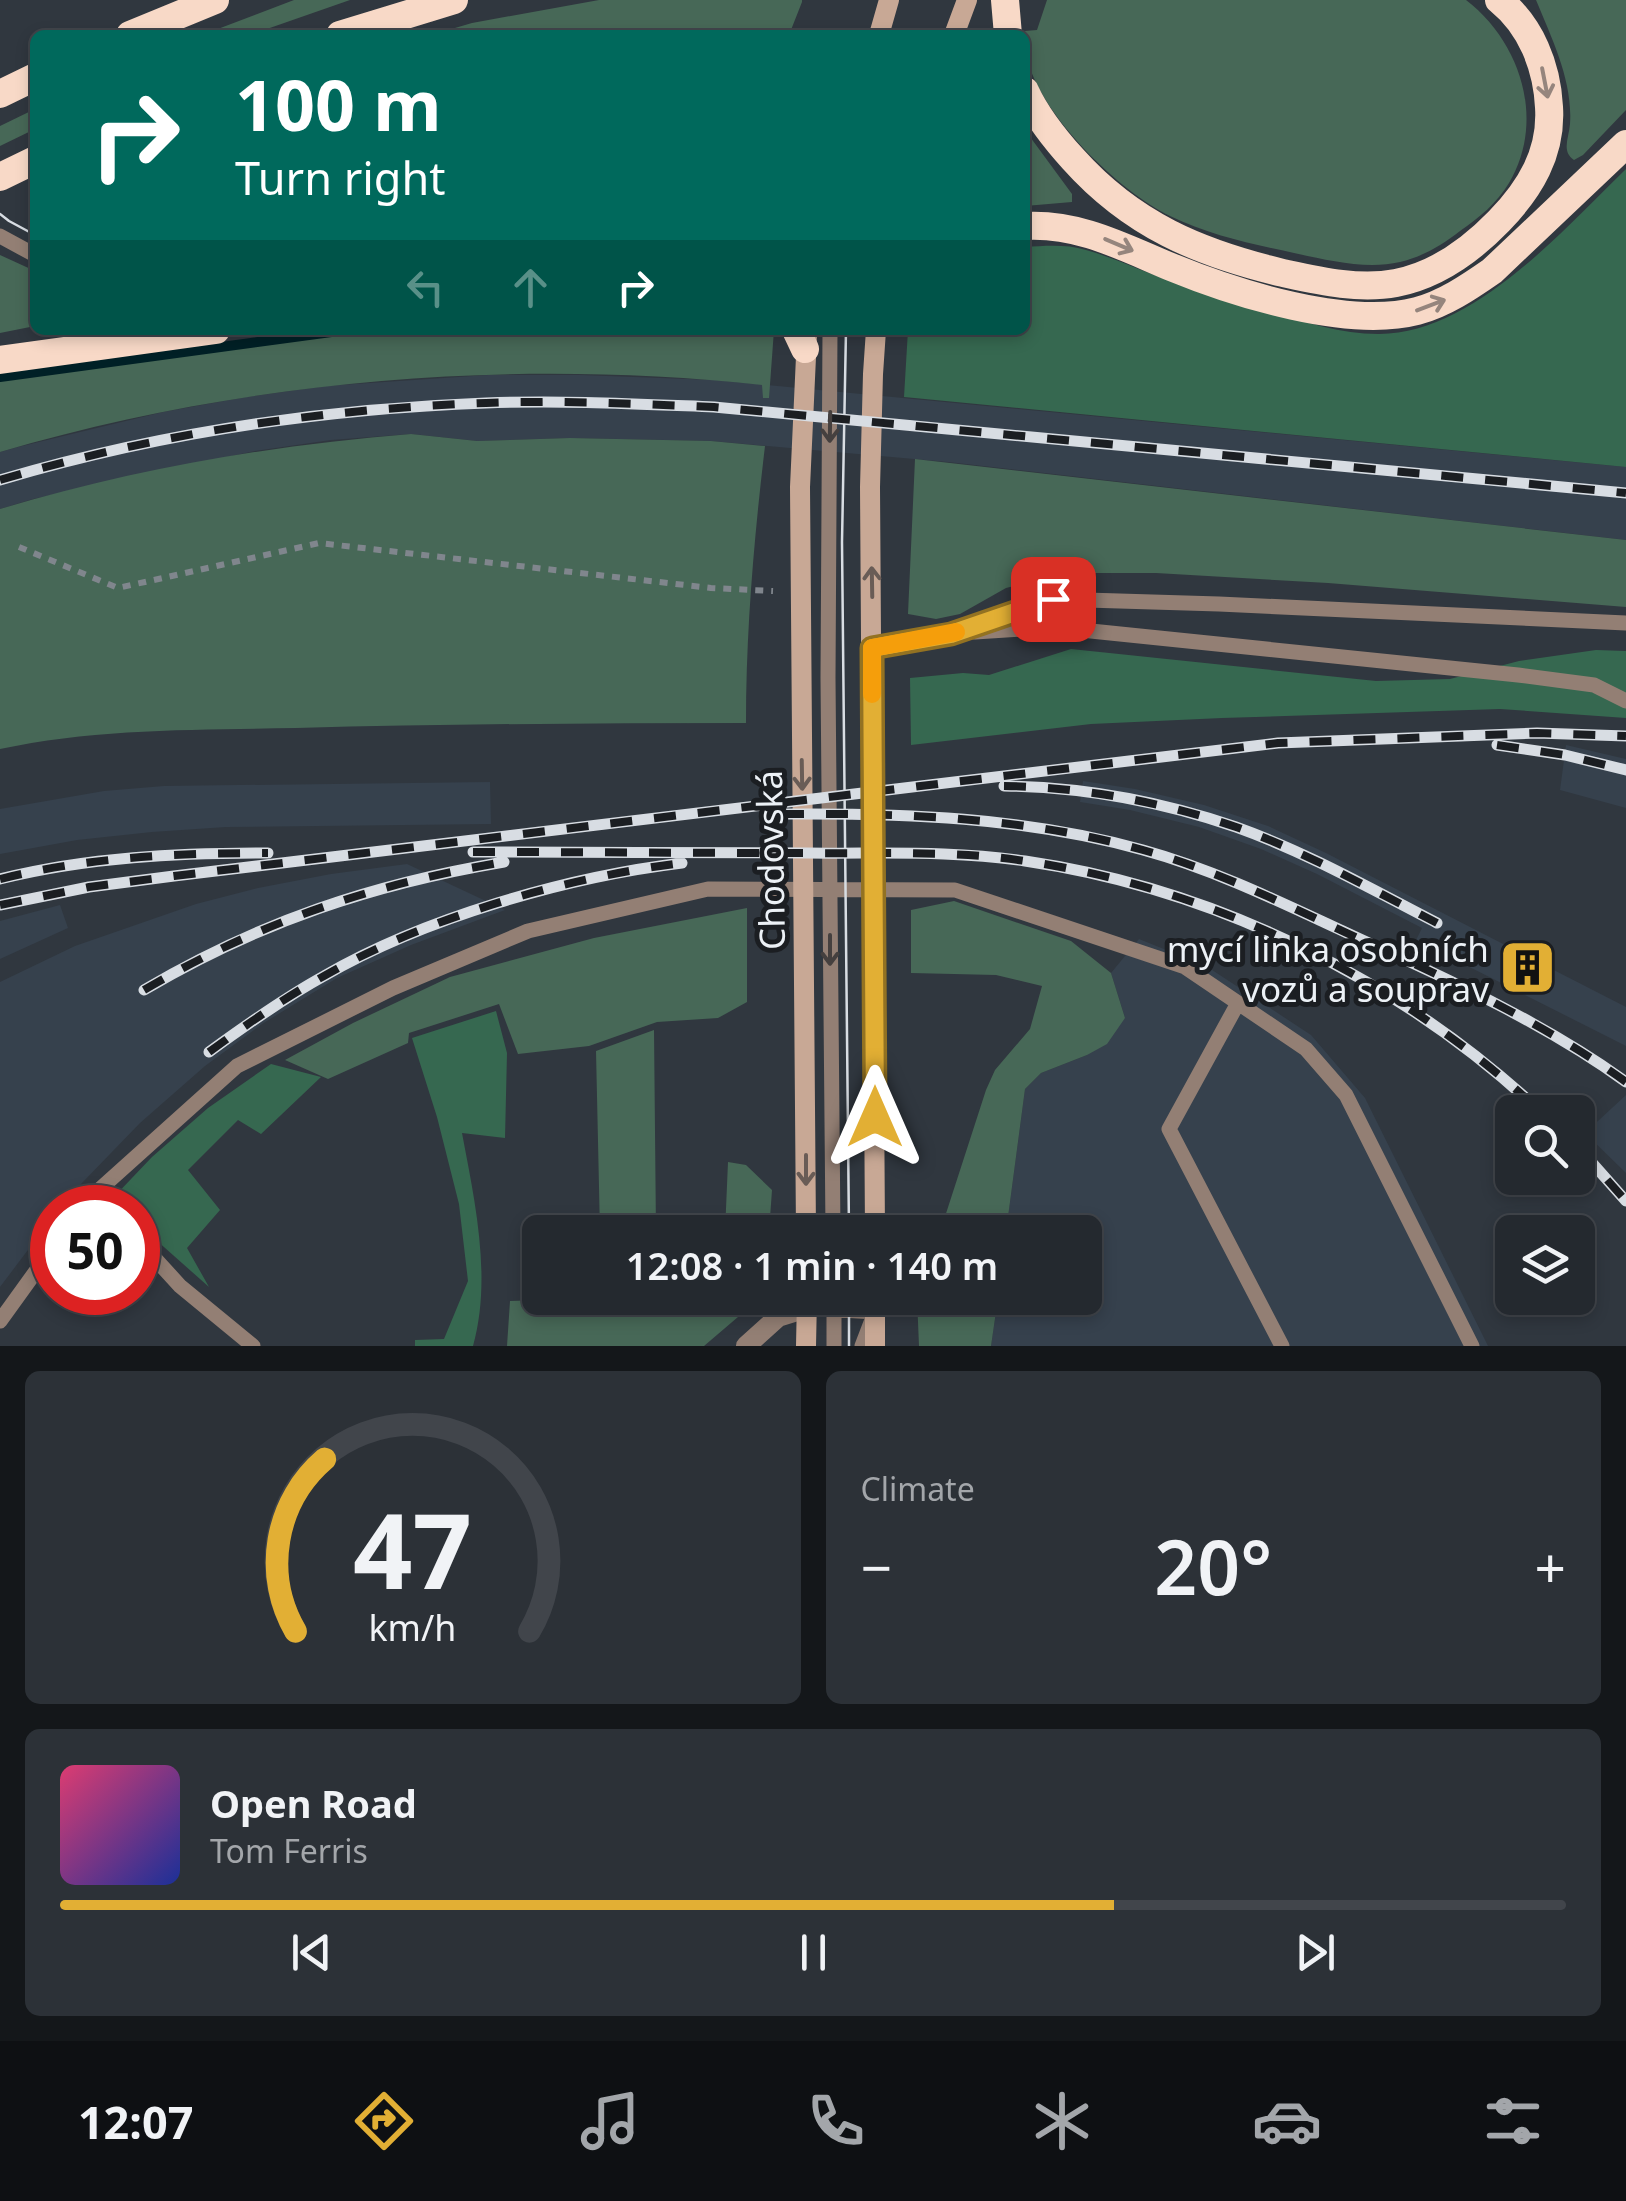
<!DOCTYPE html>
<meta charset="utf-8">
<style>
:root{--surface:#24292f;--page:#2c3137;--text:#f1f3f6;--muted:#a3a6aa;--line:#41454b;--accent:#e2af34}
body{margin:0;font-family:"Noto Sans",sans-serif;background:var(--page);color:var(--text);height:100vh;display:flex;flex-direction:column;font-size:38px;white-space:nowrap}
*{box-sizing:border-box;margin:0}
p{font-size:32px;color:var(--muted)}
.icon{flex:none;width:55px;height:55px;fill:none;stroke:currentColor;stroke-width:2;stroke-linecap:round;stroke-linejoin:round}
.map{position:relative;height:1346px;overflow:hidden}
.side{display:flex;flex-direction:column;gap:25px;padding:25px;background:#14171a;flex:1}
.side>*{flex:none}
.hud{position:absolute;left:30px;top:30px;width:1000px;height:305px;border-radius:15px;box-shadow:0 5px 15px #0003,0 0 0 2px var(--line);background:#00695c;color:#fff;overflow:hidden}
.tools{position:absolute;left:1495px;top:1095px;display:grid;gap:20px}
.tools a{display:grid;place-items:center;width:100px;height:100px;border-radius:15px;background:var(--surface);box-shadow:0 5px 15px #0003,0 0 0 2px var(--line);font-size:50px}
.speed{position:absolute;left:30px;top:1185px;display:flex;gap:20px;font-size:50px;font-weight:700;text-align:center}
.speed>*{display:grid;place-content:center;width:130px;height:130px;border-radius:50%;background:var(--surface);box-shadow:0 5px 15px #0003,0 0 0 2px var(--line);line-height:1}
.speed .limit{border:15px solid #d22;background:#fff;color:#111}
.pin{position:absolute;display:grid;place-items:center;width:85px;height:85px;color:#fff;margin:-42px;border-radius:20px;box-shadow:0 5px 15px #0006}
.me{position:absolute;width:110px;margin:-55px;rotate:0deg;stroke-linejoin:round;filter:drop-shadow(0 0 8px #0008)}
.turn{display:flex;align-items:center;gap:35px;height:210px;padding:0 40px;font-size:45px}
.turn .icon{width:130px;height:130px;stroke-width:2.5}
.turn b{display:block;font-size:70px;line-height:85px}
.lanes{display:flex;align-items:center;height:95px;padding:0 40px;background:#0003;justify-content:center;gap:50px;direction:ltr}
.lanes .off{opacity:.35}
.big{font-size:75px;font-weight:600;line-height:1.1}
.side .widget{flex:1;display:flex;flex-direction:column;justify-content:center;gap:15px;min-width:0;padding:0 35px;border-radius:15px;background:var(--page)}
.side .dial{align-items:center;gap:0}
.dial svg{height:260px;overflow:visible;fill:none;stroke:var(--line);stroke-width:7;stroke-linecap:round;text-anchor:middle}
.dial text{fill:var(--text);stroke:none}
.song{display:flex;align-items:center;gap:30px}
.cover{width:120px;height:120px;border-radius:15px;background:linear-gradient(135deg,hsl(340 70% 55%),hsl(230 70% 35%))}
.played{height:10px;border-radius:5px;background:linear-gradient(90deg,var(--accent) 70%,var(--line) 70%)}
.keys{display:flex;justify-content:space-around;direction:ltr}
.heat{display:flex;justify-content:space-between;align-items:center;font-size:55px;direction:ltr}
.side .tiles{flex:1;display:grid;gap:25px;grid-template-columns:1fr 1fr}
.widget:last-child{grid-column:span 2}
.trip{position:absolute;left:522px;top:1215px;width:580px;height:100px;border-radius:15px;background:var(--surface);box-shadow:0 5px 15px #0003,0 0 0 2px var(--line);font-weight:600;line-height:100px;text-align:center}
.dock{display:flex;height:160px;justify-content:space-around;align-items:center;background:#0e1013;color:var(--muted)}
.dock .icon{width:70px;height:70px}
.dock .current{color:var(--accent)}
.dock b{font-size:45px;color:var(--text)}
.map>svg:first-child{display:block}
</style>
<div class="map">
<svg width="1626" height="1346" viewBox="0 0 1626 1346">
<rect width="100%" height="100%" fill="#30373f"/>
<path fill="#36414d" d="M488,375H580L715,380L1626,467V540L948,462L711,441L570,438L477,441L411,434L331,440L255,451L33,499L0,509V452L18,447L163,412L246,397L325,386Z
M1566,745L1626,759V808L1560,790Z
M1083,781L1135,789L1204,805L1268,826L1326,853L1626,1007V1046L1416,940L1422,928L1317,874L1261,849L1199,827L1130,810L1080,802Z
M490,782L491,824L226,827L152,832L77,840L0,854V809L104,791L164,786Z
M407,864L505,910L411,945L337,978L262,1024L205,1066L140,1123L81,1184L61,1207L52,1208V1218L0,1287V982L75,946L196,904L258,888L331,874Z
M60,905L68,928L0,959V921Z
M1139,939L1206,966L1311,1035L1365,1098L1488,1346H991L998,1298H1085V1232H1006L1025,1089L1041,1073L1087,1055L1125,1018L1111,973Z
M1626,1095V1173L1585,1133Z"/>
<path fill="#476857" d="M294,0H350L250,35H202Z
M599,0H802V2L789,35H431L472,23Z
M1047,0H1466C1521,42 1546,121 1509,183C1497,203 1479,218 1460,231C1442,245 1422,257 1400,262C1366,270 1327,260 1294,253C1252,244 1209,235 1170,216C1119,191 1044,118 1028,62C1026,53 1026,41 1025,31L1037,30Z
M1536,0H1626V110L1583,155L1574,160C1561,151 1569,138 1570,124C1573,81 1552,39 1536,0Z
M35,109V129L0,146V126Z
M1025,130L1072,194V202L1025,206Z
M0,255L35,271V326L0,333Z
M346,330H774L769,398H763L762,385C507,358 245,380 0,452V376Z
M411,434L477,441L570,438L711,441L765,446C754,538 746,631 746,723C596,723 446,724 296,728C197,730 97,728 0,749V509C135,469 271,445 411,434Z
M915,459L1626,540V607L1328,583L1156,573H1064L1006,588L960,614L936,619L908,614Z
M954,901L1071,941L1111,973L1125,1018L1107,1044L1087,1055L1041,1073L1025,1089L1006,1232H940L986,1090L995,1070L1030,1029L1042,986L996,975L911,973V910Z
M747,908V1002L718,1018L657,1022L589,1046L518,1054L499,1004L409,1033L408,1043L328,1079L285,1060L353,1023L450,977L594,938Z
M654,1030L656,1232H600L596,1051Z
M728,1162L746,1165L772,1190L769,1232H725Z
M602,1298H751L745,1311L704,1346H507L510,1301Z
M917,1298H998L991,1346H919Z"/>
<path fill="#366850" d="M1626,169V467L904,397L908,330H1025V247C1045,246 1066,244 1086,250C1115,258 1143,272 1172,281C1203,291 1235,300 1266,310C1302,321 1340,334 1378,334C1472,335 1563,230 1626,169Z
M1071,649L1376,681L1450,679L1519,661L1596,650L1626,651V718L1500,709L1222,718L1091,724L911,745L910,678L963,673L989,675Z
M496,1011L507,1053L505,1138L462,1133C475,1202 492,1278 473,1346H415V1340L444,1339L468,1281L459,1204L437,1117L412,1038Z
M271,1064L321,1077L261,1134L238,1120L188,1170L220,1210L187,1248L209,1287L138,1224V1208L119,1207L111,1200L152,1157L208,1108Z"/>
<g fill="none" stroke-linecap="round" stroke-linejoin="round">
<path stroke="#002026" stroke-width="10" d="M0,377L346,330"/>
<path stroke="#80868d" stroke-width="6" stroke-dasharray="8 8" stroke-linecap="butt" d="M19,547L118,588L319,543L711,588L773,591"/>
<path stroke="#937f74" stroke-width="15" d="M0,236L35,255
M830,330L828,678L833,1232
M975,632L1052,627L1518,675L1594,685L1626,701
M873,648L951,634L1053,599L1219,604L1626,623
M1238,1003L1169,1129L1282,1346
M102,1208L90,1198L237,1066L393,988L528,931L708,889L955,890L1185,967L1306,1049L1346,1095L1472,1346
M138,1240L180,1286L253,1346
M834,1298V1346
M807,1308L875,1312L862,1346
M0,1321L52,1249"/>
<path stroke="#937f74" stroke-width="20" d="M746,1346L778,1317L807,1308"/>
<path stroke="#c8a895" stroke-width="20" d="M879,35L889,0
M954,35L967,0
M806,1232L800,487L807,335
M875,1232L870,487L873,374L876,330
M875,1298V1346
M806,1346L807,1298"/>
<path stroke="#f8d9c7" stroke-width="28" d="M1005,0L1008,35
M130,35L215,0
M340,35L454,0
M1025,91C1037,117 1054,138 1073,159C1132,225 1199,253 1283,273C1320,281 1359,290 1396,283C1437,275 1471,250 1499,221C1530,189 1552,153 1549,107C1547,66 1531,26 1499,0
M0,94L35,77
M0,177L35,160
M1025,226C1079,223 1123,247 1171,267C1237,294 1348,329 1417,311C1444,304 1469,287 1492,271L1626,144
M796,330L805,349
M0,360L216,330"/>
<path stroke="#d8dde3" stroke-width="2.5" d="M0,214L9,221L35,235
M846,330L842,542L849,1232
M849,1298V1346"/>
<defs>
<path id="rail" d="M0,480C158,433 321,409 486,403C562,400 638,404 714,407L1626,493
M1497,745L1565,755L1626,770
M1004,786C1082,787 1163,802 1236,827C1306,852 1371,889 1437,923
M782,814C903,813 1026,817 1143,850C1223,872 1298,911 1373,945C1459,984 1550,1027 1626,1082
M473,852C584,852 695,853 806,853C880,854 953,850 1025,861C1217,889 1400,980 1541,1112
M0,879C88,857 178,853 268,853
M0,905L89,887L174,876L1278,743L1537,733L1626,736
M144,990C259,922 373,884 504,862
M209,1052C246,1025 284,998 324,976C424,918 567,877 682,863
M1578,1147L1626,1201"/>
</defs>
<use href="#rail" stroke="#d8dde3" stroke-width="11"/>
<use href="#rail" stroke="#1b1e22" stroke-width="8" stroke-dasharray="22" stroke-linecap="butt"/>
</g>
<defs><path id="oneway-shaft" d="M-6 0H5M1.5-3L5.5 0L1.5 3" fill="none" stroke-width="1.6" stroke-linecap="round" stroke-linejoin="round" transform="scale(2.5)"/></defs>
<g stroke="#95857d">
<use href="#oneway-shaft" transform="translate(1545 83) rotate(79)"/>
<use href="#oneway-shaft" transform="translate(1119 245) rotate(23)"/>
<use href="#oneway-shaft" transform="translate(1431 305) rotate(-21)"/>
</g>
<g stroke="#45403f">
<use href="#oneway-shaft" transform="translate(830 427) rotate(91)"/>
<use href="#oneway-shaft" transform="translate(830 950) rotate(90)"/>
</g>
<g stroke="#695c56">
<use href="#oneway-shaft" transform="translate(872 582) rotate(-91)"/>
<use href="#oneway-shaft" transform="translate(802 775) rotate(89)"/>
<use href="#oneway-shaft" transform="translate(806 1170) rotate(90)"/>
</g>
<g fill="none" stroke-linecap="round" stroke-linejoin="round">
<defs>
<path id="route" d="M875,1117L872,648L951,634L1053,599"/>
</defs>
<use href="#route" stroke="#937222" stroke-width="25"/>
<use href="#route" stroke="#e2af34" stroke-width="18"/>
<path stroke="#f59e0b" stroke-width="18" d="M872,694V648L956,632"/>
</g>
<defs>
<symbol id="building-square" viewBox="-11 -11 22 22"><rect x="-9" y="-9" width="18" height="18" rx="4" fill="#e2af34" stroke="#1b1e22"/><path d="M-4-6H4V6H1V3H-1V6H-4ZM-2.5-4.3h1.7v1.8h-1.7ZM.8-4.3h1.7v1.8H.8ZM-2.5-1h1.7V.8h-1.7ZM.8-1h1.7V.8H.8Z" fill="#111"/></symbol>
</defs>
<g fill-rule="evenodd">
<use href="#building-square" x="1496" y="936" width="63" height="63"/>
</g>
<g text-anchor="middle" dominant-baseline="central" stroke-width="10" stroke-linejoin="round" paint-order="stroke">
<g font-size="35" fill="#ecf1f6" stroke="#1b1e22">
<text transform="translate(770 860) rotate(-91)">Chodovská</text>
</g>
<g font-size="35" fill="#ecf1f6" stroke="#1b1e22" text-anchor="end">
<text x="1489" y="948">mycí linka osobních<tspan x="1489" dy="40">vozů a souprav</tspan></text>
</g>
</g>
</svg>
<div class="tools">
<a><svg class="icon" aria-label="search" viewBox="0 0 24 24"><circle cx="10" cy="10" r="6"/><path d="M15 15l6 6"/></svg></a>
<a><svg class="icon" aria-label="layers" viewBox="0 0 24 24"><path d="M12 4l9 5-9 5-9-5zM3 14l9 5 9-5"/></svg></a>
</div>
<div class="speed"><div class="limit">50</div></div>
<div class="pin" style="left:1053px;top:599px;background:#d93025"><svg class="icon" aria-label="arrive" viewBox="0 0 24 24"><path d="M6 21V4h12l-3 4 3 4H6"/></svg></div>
<svg class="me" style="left:875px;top:1117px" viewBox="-20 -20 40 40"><path d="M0-17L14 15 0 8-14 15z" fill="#e2af34" stroke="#fff" stroke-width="4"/></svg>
<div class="trip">12:08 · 1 min · 140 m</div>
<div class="hud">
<div class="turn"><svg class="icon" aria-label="right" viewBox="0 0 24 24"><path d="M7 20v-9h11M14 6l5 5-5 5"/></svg><div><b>100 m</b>Turn right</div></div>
<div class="lanes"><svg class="icon off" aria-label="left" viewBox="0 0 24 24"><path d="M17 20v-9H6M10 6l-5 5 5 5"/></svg><svg class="icon off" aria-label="ahead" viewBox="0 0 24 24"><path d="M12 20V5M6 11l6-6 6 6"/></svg><svg class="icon" aria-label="right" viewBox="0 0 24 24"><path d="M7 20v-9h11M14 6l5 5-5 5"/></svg></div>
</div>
</div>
<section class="side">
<div class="tiles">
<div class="widget dial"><svg viewBox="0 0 100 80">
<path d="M14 69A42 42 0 1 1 86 69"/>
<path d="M14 69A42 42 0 0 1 23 16" stroke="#e2af34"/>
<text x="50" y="56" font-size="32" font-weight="700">47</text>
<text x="50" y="72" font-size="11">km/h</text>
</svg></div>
<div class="widget"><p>Climate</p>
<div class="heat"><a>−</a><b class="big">20°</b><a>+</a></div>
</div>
<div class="widget">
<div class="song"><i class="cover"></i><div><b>Open Road</b><p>Tom Ferris</p></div></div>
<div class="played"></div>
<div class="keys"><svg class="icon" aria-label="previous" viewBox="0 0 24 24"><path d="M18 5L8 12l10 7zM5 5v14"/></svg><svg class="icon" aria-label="pause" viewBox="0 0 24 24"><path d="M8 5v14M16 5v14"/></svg><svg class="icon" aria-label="next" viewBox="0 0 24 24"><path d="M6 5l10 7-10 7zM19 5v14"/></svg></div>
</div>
</div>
</section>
<nav class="dock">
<b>12:07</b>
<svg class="icon current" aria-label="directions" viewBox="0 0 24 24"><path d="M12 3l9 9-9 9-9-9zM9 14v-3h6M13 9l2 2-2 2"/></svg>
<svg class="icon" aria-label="music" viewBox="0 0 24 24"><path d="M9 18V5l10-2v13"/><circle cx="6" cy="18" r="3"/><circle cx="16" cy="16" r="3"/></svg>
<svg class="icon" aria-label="phone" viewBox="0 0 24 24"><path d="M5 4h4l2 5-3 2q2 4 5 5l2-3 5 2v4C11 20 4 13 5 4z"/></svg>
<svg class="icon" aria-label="climate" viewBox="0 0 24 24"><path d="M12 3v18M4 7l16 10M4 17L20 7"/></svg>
<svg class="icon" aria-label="car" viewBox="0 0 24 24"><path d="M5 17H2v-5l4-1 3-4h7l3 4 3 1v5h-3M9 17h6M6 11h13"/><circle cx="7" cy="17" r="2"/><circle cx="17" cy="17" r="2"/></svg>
<svg class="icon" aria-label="filters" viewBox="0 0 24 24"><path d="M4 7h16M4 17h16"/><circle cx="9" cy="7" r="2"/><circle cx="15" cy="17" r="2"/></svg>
</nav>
